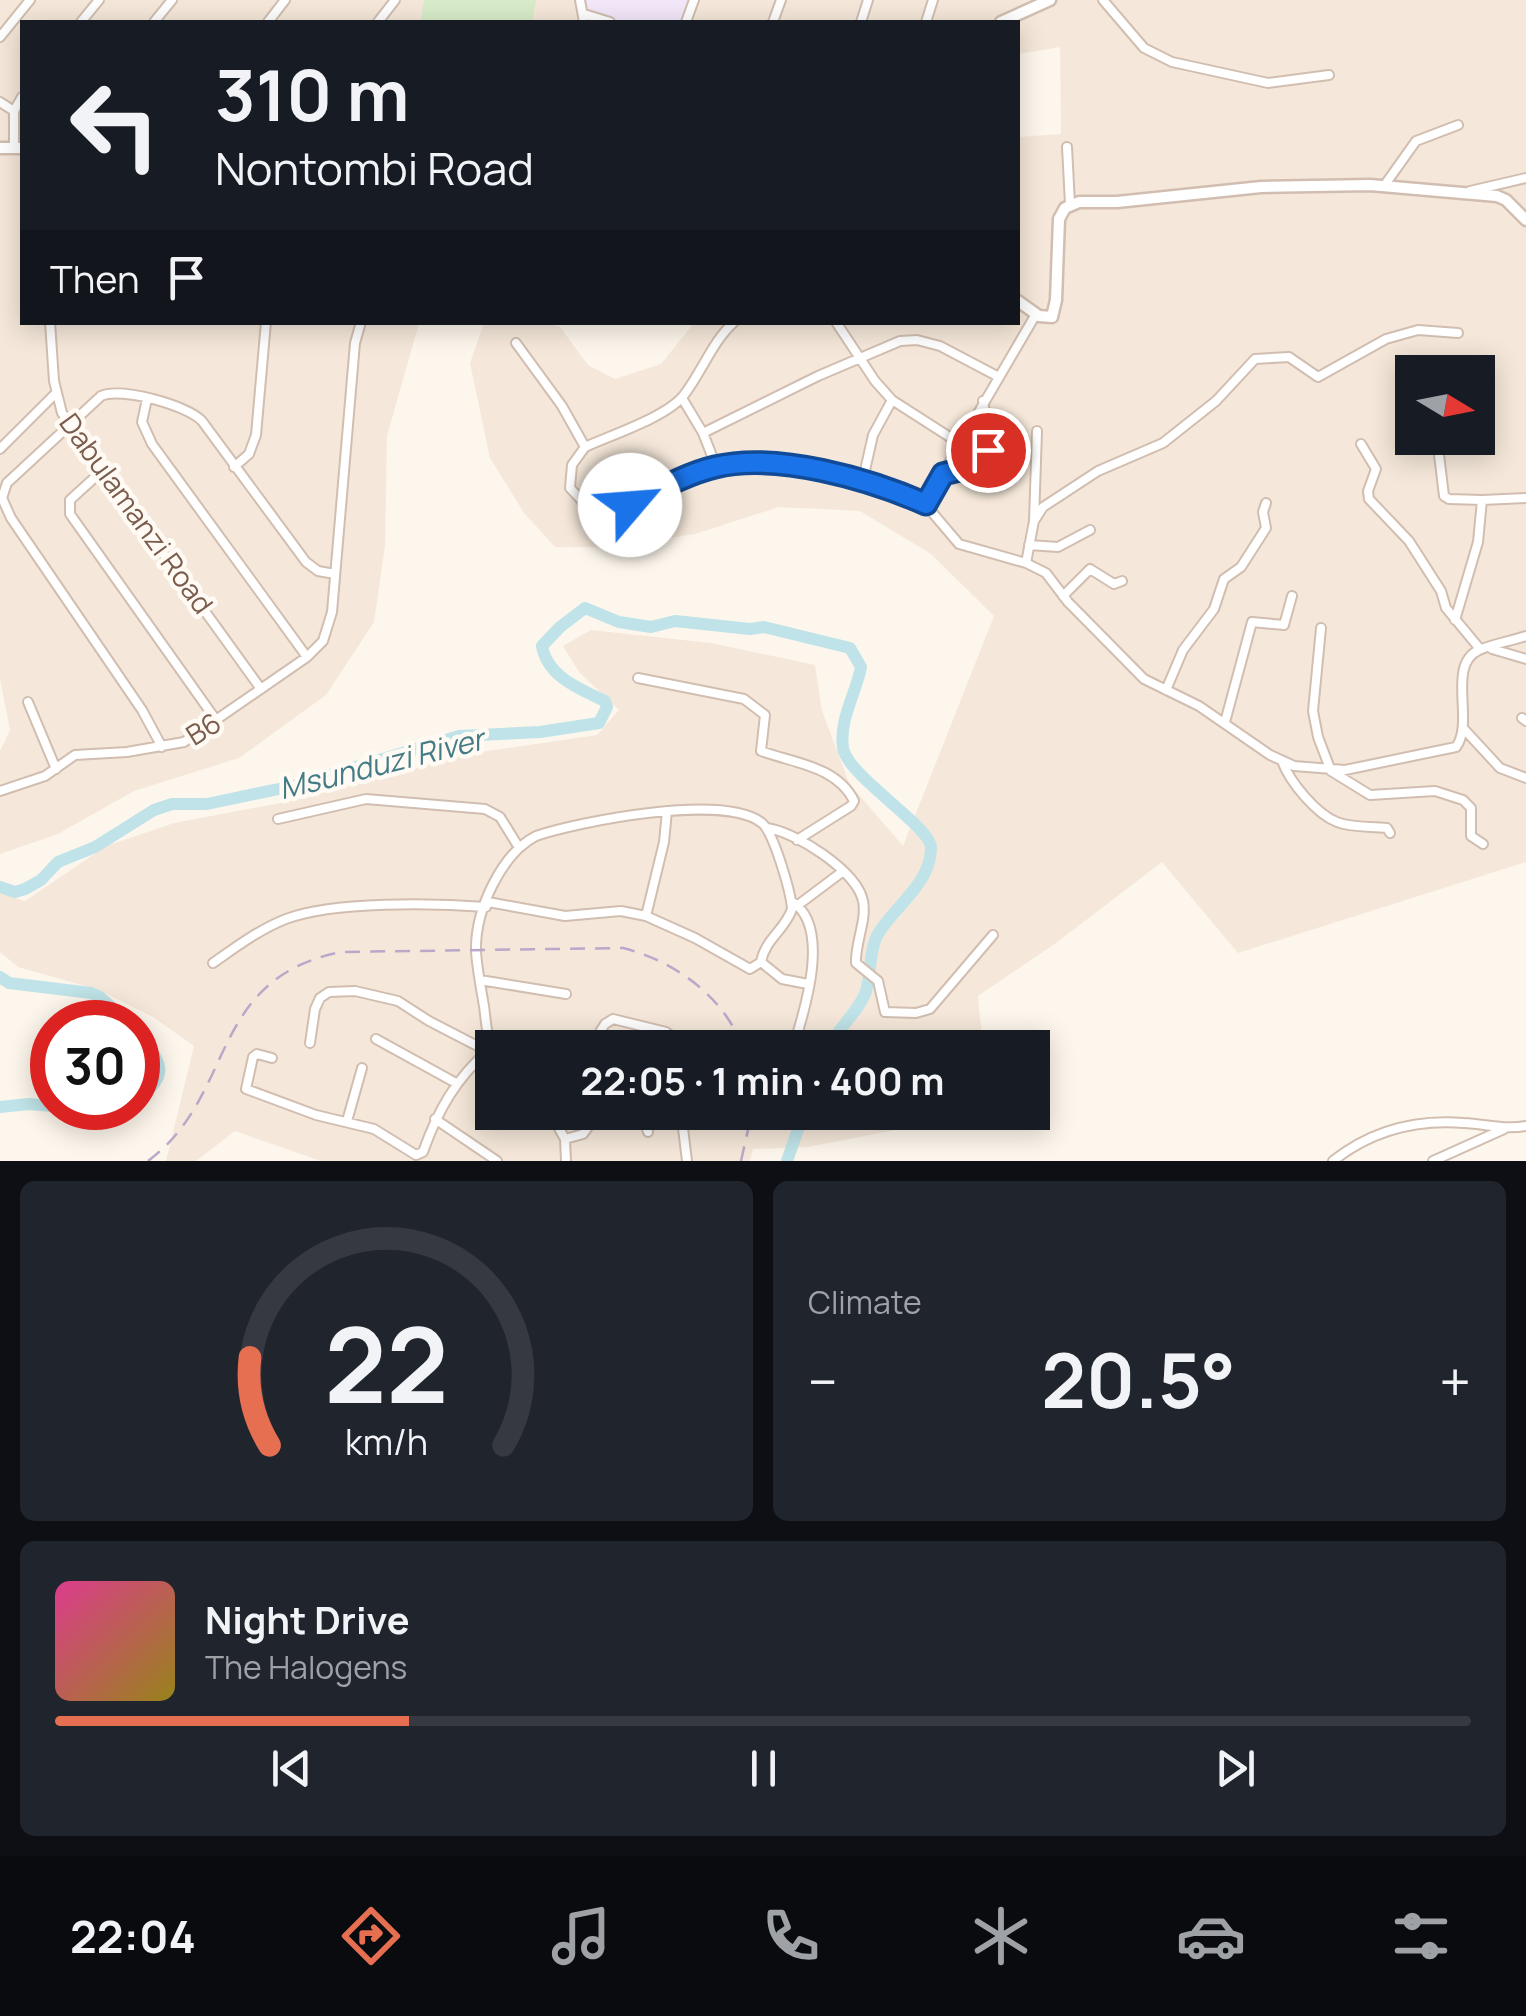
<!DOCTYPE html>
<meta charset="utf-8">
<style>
:root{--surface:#171b24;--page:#20242c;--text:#f1f3f6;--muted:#9ea1a6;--line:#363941;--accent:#e76f51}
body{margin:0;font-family:Manrope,sans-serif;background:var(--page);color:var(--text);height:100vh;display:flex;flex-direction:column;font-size:38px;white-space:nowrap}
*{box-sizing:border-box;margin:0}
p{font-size:32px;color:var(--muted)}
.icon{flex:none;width:55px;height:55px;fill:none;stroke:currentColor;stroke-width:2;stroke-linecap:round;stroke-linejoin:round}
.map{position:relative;height:1161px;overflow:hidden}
.details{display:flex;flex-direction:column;gap:20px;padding:20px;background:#0d0f14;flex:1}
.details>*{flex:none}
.guide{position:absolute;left:20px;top:20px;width:1000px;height:305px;border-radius:0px;box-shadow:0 5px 25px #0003;background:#171b24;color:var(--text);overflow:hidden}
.needle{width:65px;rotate:100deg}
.controls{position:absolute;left:1395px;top:355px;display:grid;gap:20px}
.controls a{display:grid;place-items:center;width:100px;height:100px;border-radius:0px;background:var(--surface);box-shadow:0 5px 25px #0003;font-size:50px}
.speed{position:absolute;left:30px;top:1000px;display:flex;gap:20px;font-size:50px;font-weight:700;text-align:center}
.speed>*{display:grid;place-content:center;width:130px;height:130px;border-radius:50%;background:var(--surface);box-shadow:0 5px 25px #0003;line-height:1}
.speed .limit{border:15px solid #d22;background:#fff;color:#111}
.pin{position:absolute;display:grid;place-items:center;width:85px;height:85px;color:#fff;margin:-42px;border:5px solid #fff;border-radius:50%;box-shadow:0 2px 10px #0007}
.me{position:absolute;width:110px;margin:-55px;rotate:63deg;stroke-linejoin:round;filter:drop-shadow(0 0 8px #0008)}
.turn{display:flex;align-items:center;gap:35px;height:210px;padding:0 30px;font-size:45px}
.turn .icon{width:130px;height:130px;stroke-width:2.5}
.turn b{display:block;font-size:70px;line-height:85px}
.then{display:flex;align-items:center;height:95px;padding:0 30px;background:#0003;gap:20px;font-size:38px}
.big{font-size:75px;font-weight:700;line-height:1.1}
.details .tile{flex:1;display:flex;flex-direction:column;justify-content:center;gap:15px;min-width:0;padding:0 35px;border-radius:15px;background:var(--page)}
.details .dial{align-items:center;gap:0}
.dial svg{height:260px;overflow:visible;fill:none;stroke:var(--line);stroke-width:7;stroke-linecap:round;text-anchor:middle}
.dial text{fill:var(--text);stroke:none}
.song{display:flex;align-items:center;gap:30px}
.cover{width:120px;height:120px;border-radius:15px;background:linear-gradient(135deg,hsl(330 70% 55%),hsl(50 70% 35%))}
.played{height:10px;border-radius:5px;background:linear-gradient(90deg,var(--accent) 25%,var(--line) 25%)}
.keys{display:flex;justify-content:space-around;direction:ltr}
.heat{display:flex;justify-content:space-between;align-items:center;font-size:55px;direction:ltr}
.details .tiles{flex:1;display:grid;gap:20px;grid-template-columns:1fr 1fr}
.tile:last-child{grid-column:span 2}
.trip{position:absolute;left:475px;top:1030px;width:575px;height:100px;border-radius:0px;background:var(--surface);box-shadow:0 5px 25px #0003;font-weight:700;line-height:100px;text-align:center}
.dock{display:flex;height:160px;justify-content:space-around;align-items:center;background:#090b0e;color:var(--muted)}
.dock .icon{width:70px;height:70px}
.dock .selected{color:var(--accent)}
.dock b{font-size:45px;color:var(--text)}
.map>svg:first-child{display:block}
</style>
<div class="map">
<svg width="1526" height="1161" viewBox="0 0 1526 1161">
<rect width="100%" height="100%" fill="#fdf6ec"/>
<path fill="#f5e8da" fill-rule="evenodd" d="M0,0H1526V862L1238,953L1162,862L1056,943L978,996L983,1047L492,1048V1112L943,1113L931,1123L808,1147L753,1149L750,1161H321L235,1131L196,1161H166L194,1046L153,1017L99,990L18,967L0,952V893L25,901L106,846L174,823L296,800L473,753L597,735L619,710L579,672L563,646L591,630L711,643L815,665L822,711L849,783L903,846L994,616L931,554L860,511L779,507L695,534L604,547H555L524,513L490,458L470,363L484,323H548L560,327L588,365L615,379L661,364L694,323L1018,322V137L1061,134L1060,47L1018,54V22H22V322L419,323L387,436L385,546L374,622L326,695L239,758L134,791L58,834L0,854V751L10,730L0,679ZM1412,372H1478V438H1412Z"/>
<path fill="#f3e8fa" d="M583,0H688L681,22H617L586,12Z"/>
<path fill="#d8ecc9" d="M424,0H536L532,22H421Z"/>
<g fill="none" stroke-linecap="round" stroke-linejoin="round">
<path stroke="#bfe3e8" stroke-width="12" d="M0,887L15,892L25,889L41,880L58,862L95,847L154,810L172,804H207L293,786L459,736L540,732L599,723L607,707L605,701C579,689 547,676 542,646L560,627L585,608L619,622L651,627L675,621L750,629L764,627L850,648L861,667C856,694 839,719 843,748C848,777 932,827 931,848C931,886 888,911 876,938C869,954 871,975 866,991C860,1010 839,1027 828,1048
M0,977L9,983L91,993L100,997L128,1022
M138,1034C159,1059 173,1075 138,1097
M0,1107L29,1104L52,1106
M787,1161L804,1112"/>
<defs>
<path id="minor" d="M580,0L584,22
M1103,0L1144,48L1172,62L1268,83L1329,75
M584,14L610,22
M81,22L99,0
M154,22L172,0
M268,22L285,0
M378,22L395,0
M686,22L694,0
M773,22L781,0
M861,22L868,0
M926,22L933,0
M0,37L30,0
M0,102L14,111
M1067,147L1070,204
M14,148V111L22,97
M1384,186L1416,141L1458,125
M1470,191L1526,178
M50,322L54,381L62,413L261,689
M836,322L875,381L892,400L959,443
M516,343L562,406L585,447L572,465L570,488L587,506L608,511L630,505L697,473L734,464L814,469L863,479L903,494L925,504L959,544L1026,563L1046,573L1068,602L1144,679L1199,706L1270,755L1294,766L1345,770L1456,747C1475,722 1446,665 1479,650C1493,644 1511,641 1526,636
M682,398L703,433L716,466
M147,399L142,422L152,444L307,657
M703,433L818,376L900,341L917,340L940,346L997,376
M1437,438L1444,496L1449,499L1482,500
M1361,444L1376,469L1368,491L1369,499L1409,541L1441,591L1446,608L1480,649
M585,447C611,435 667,417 684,395C702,372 712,342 734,322
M0,449L56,393
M234,467L249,454L256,435L266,322
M104,469L70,500V514L216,720
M943,474C995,465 992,447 983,401
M863,479L873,435L892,400
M925,504L1036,314
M1034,521L1037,431
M1029,545L1058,547L1090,530
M1026,563L1034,521L1043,507L1098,471L1163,443L1216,401L1255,359L1289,357L1318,377L1386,339L1418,330L1458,333
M1063,596L1090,569L1114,584L1122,581
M1455,620L1478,542L1482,500L1526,498
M1321,628L1313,711L1318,737L1331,771L1370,795L1435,791L1463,800L1471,808V836L1483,844
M1492,649L1526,659
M638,678L744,699L765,715L761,751C793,763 837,766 854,801L851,806L797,840
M1166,690L1183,650L1214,609L1224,579L1241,567L1266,528L1263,512L1266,503
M28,702L56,769
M1522,718L1526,721
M1225,722L1252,622L1284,625L1292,596
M1463,728L1500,768L1526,778
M162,747L142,710L11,518L2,498L7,483L101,396C121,387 187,405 202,421L306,562L318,571L335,574
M1282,761C1290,782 1316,814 1337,822C1352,828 1371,826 1387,828L1390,833
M0,791L45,776L75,755L127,752L184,742L307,657L323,641L332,612L355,343L361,322
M278,819L366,799L485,809L500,817L518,846
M767,828C796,832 857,871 863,901C867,920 855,943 856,963L878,981L885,1012L916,1013L930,1009L993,935
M791,901C832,925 805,1010 793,1048
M488,902L565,916L621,911L646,916L695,938L750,969L761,962C765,939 785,930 792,909C791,893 774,833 762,823C724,793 581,821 536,836C501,854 475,911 476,951C477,969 481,988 484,1006C486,1021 487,1039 492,1052
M798,905L842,872
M646,916L664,842L667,811
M761,962L782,979L808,984
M213,963C236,947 260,929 286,919C333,901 435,903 486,907
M480,980L566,994
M376,1039L456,1083
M310,1043L315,1009L320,998L329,992L355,991L398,1001L429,1021L487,1051
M590,1048L605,1024L613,1019L666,1032L686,1048
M272,1058L257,1054L253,1057L246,1089L316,1115L374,1129L416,1155L423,1152C438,1110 456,1078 490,1049
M550,1112L565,1139L566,1161
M641,1112L648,1132
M681,1112L687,1161
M435,1119L497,1161
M347,1121L362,1068
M565,1139L583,1134L599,1112
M1333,1161C1372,1130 1415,1119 1464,1123C1486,1124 1504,1130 1526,1126
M1433,1161L1504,1129"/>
<path id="tertiary" d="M1001,22L1050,0
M0,148H22
M1018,301L1039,316L1052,317L1056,300L1059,219L1065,208L1079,202H1117L1261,187L1370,185L1497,196L1506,200L1526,220"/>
</defs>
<use href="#minor" stroke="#d1beb0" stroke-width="12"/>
<use href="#tertiary" stroke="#d1beb0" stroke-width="15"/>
<use href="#minor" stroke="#fff" stroke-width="8"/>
<use href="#tertiary" stroke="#fff" stroke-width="10"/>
<path stroke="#b9a8c9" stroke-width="2.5" stroke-dasharray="15 10" stroke-linecap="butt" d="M148,1161C237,1095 207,979 341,952L623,948C674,961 724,996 743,1048
M741,1161L752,1112"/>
</g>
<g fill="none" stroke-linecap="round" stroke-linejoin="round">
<defs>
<path id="route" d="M630,505C657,491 685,474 715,467C777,452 869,479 926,504L943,474L975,466L988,450"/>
</defs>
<use href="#route" stroke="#114b97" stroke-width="25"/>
<use href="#route" stroke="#1a73e8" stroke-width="18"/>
</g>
<g text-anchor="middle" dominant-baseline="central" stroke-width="9" stroke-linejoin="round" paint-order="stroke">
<g font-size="28" fill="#7a5c4d" stroke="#fffaf3">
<text transform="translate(137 513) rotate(54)">Dabulamanzi Road</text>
<text transform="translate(203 728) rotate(-32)">B6</text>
</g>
<g font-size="30" font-style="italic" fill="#437c86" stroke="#fffaf3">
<text transform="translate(381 763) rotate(-14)">Msunduzi River</text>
</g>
</g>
</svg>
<div class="controls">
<a><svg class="needle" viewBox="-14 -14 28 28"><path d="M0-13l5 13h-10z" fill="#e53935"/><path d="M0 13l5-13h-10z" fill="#9ea1a6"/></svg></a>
</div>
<div class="speed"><div class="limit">30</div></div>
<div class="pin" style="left:988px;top:450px;background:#d93025"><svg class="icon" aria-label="arrive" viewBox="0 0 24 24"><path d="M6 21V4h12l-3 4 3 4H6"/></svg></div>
<svg class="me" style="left:630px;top:505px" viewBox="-20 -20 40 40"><circle r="19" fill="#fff"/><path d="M0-13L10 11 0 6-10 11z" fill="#1a73e8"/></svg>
<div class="trip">22:05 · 1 min · 400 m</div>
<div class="guide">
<div class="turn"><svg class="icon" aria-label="left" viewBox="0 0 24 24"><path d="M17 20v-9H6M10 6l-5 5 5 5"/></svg><div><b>310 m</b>Nontombi Road</div></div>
<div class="then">Then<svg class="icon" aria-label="arrive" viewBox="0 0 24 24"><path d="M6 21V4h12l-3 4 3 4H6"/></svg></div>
</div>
</div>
<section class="details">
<div class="tiles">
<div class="tile dial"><svg viewBox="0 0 100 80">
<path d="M14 69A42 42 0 1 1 86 69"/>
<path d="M14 69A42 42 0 0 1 8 42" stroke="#e76f51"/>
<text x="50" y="56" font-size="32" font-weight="700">22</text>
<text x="50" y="72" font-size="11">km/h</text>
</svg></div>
<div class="tile"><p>Climate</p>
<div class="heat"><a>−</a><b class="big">20.5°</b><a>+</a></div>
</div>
<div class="tile">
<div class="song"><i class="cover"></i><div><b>Night Drive</b><p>The Halogens</p></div></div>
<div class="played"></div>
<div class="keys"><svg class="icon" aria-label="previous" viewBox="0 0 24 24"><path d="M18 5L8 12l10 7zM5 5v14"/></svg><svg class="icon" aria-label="pause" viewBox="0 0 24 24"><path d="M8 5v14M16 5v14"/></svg><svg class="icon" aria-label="next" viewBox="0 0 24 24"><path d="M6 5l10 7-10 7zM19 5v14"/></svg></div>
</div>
</div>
</section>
<nav class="dock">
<b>22:04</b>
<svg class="icon selected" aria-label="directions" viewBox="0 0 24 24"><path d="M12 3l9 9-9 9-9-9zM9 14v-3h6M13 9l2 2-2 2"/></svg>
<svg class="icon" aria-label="music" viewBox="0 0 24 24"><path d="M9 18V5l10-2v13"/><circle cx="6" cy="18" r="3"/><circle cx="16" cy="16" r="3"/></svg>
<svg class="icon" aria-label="phone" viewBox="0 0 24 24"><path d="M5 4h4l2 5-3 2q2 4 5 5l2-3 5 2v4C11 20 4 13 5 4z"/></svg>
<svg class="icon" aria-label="climate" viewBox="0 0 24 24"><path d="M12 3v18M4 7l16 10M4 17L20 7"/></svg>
<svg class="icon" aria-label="car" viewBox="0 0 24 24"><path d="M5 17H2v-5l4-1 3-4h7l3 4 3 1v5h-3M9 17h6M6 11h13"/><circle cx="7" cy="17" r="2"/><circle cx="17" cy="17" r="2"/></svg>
<svg class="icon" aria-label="filters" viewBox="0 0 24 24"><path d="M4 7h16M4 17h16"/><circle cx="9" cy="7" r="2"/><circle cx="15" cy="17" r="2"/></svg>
</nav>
